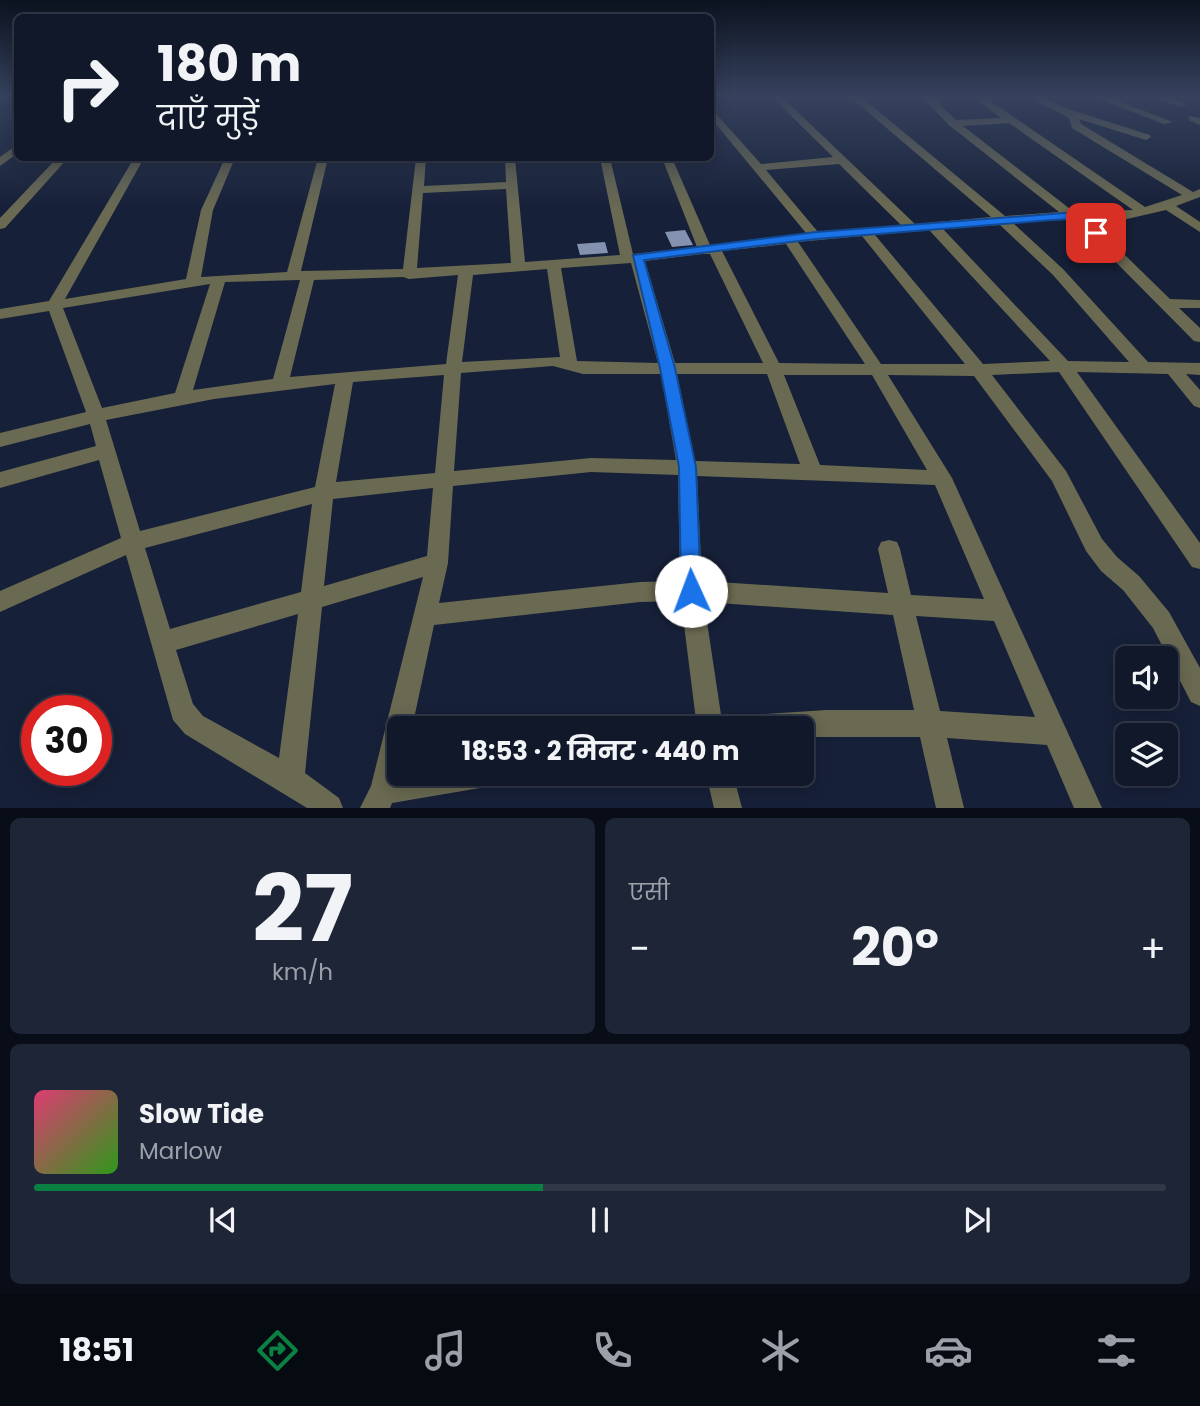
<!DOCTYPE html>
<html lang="hi">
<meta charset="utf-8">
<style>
:root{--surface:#10182a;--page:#1e2536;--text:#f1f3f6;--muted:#9ca0a8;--line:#303747;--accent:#0b8043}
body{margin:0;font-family:Poppins,"Noto Sans Devanagari",sans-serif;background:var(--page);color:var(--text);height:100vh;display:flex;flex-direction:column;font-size:26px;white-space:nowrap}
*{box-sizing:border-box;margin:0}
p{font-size:23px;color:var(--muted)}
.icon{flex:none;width:38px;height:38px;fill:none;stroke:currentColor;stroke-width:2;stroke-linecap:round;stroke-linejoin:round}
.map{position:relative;height:808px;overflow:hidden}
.details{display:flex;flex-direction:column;gap:10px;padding:10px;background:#090d17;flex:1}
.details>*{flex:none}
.hud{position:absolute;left:14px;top:14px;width:700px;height:147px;border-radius:10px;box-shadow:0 4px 18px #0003,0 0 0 2px var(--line);background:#10182a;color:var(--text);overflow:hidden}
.controls{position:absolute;left:1115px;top:646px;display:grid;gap:14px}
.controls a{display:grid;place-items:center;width:63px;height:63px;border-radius:10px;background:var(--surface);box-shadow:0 4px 18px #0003,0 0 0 2px var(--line);font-size:35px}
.speed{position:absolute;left:21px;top:695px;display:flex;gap:14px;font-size:35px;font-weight:700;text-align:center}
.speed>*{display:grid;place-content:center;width:91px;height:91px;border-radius:50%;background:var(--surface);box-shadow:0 4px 18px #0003,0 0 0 2px var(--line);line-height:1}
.speed .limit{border:10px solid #d22;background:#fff;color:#111}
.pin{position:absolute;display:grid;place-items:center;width:60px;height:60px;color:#fff;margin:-30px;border-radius:14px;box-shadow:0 4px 10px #0006}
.me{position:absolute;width:77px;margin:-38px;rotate:358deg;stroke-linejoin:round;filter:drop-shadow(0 0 5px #0008)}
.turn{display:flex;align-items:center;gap:24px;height:147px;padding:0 28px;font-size:32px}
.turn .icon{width:91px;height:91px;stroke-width:2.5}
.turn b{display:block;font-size:49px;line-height:60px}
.big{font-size:52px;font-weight:700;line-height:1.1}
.details .tile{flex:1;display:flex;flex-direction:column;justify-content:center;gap:10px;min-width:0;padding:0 24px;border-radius:10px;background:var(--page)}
.details .dial{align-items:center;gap:0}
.dial b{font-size:91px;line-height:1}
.song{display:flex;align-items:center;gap:21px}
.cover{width:84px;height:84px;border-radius:10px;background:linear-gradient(135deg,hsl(340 70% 55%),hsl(110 70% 35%))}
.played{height:7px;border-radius:4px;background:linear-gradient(90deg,var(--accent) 45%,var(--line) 45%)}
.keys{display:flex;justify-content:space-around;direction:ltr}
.heat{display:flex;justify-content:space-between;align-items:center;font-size:38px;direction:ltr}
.details .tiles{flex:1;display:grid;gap:10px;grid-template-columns:1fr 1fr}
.tile:last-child{grid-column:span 2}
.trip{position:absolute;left:387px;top:716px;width:427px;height:70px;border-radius:10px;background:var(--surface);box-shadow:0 4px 18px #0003,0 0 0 2px var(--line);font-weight:700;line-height:70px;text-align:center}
.tabs{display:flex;height:112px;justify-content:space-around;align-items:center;background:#060a11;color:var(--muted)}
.tabs .icon{width:49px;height:49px}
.tabs .current{color:var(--accent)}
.tabs b{font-size:32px;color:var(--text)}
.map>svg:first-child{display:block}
</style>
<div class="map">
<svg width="1200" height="808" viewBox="0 0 1200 808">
<rect width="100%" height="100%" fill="#162038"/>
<path fill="#8491af" d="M685,230L693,245L672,247L665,232Z
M605,242L608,253L580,255L577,244Z"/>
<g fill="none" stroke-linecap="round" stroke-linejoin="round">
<path fill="#6a6a52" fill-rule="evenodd" d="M0,96H8L0,101Z
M771,96H781L915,224L991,217L849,96H860L1005,216L1059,212L949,125L921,96H931L956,120L1001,118L972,96H983L1145,207L1182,195L1072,128L1069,118L1027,96H1040L1065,108L1150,135L1151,137L1146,140L1079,119L1081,124L1193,192L1200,189V197L1176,206L1200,222V232L1166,210L1127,219H1088L1170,299L1200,300V308H1179L1200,328V342L1194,341L1073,219L1013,223L1063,269L1148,362L1200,363V375L1186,374L1200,390V408L1194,406L1168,374L1077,372L1200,543V569L1192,567L1059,372L992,375L1066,471L1102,539L1117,557L1139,576L1169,612L1200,668V706L1191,702L1153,628L1123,590L1101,571L1086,551L1052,481L974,376L888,375L952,478L1102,808H1074L1047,745L947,738L964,808H936L920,737H802V728H737L741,719L750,715L826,710H914L893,615L704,602L723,728H697L681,601L640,602L434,625L412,728H399V774H494L490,784L480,788L392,803L390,808H360L371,786L423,577L322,607L305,773L339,798L343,808H307L185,734L173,720L126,555L0,612V591L121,538L99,460L0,488V472L96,446L90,424L0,447V433L86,412L49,311L0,319V309L49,301L134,158H144L65,299L186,279L201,210L225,158H235L213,210L201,277L287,272L318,158H328L301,271L403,269L416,158H426L424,186L506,182L505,158H515L525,262L620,255L600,158H610L633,254L697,247L662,158H672L710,245L806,233L710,117V107L761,164L833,157ZM1009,123L1133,210L1074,212L963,126ZM839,164L901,225L818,232L766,170ZM506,189L511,263L417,268L423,193ZM1000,225L1053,275L1129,362L1068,361L943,229ZM930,230V231L1050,361L983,364L875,235ZM862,236L965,364H881L798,242ZM786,244L865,364L779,363L722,251ZM702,254H710L763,363H675L645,261ZM631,263L658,363L577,361L561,268ZM547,269L560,357L462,362L473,275ZM458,275L446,364L290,377L314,280L403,277L409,279ZM300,280L273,379L193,390L225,282ZM210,284L175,393L102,408L63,308ZM553,366L583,374H661L676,460L591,458L454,471L461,373ZM677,374H767L800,464L695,461ZM444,375L435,473L336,482L353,382ZM784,375H872L927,470L820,465ZM335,384L315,487L140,531L106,420L214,399ZM591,472L678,475L680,581L640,582L439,603L448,563L453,486ZM697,476L935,485L984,599L911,595L900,549L897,542L889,540L881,542L878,549L888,593L702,581ZM433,488L427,556L324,586L333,499ZM312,504L301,592L170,629L145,548ZM298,614L279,758L203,716L193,704L176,650ZM916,616L994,621L1035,717L940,711Z
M1091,96H1105L1173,122L1164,124Z
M1152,96H1166L1188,105L1180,107Z
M1189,116L1200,118V125L1189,120Z
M18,144V153L0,166V157Z
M57,158H68L5,228L0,229V218Z
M706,774H733L742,808H714Z"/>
</g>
<linearGradient id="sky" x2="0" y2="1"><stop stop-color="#0c121f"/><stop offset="0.46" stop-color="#36425e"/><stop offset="1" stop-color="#36425e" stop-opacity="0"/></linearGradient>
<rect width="1200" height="209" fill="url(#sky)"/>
<path fill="#1a73e8" stroke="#114b97" stroke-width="2" d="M1077,212L1100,230V235H1091L1075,219L1052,220L816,239L644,260L675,368L696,467L701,591L698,598L691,600L684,598L681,591L679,467L660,368L633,255L816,232Z"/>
</svg>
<div class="controls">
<a><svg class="icon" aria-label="sound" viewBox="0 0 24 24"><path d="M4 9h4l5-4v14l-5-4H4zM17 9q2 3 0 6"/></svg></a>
<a><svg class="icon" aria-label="layers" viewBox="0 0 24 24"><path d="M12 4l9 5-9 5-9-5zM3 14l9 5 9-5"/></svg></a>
</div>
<div class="speed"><div class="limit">30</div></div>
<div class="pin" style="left:1096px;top:233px;background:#d93025"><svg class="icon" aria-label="arrive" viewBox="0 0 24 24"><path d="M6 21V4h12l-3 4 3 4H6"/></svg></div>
<svg class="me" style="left:691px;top:591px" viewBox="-20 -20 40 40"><circle r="19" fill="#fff"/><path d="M0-13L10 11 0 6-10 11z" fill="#1a73e8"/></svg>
<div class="trip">18:53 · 2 मिनट · 440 m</div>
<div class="hud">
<div class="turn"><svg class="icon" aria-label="right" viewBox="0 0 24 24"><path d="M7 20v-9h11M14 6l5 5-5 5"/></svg><div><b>180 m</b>दाएँ मुड़ें</div></div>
</div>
</div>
<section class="details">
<div class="tiles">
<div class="tile dial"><b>27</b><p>km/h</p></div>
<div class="tile"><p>एसी</p>
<div class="heat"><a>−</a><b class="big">20°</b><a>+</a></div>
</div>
<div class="tile">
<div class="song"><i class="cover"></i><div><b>Slow Tide</b><p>Marlow</p></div></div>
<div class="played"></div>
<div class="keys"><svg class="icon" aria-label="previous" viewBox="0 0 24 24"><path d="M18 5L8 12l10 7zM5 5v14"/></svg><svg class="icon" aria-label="pause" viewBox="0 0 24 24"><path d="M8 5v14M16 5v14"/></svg><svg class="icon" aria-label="next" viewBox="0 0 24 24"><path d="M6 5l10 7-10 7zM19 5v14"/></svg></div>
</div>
</div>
</section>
<nav class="tabs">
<b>18:51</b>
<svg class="icon current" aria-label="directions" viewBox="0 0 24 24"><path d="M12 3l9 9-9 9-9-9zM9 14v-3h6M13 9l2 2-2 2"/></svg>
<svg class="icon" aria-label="music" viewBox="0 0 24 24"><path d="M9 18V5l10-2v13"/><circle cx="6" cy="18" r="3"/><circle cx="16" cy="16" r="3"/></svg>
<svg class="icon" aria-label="phone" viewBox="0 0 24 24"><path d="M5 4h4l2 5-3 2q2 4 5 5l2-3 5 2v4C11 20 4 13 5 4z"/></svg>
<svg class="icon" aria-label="climate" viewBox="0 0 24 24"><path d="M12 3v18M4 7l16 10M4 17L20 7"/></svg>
<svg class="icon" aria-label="car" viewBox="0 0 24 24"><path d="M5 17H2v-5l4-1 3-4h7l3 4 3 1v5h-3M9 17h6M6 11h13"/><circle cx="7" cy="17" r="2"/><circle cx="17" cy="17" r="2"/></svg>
<svg class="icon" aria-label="filters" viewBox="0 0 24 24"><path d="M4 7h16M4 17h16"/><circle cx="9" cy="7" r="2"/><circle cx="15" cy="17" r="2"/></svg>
</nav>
